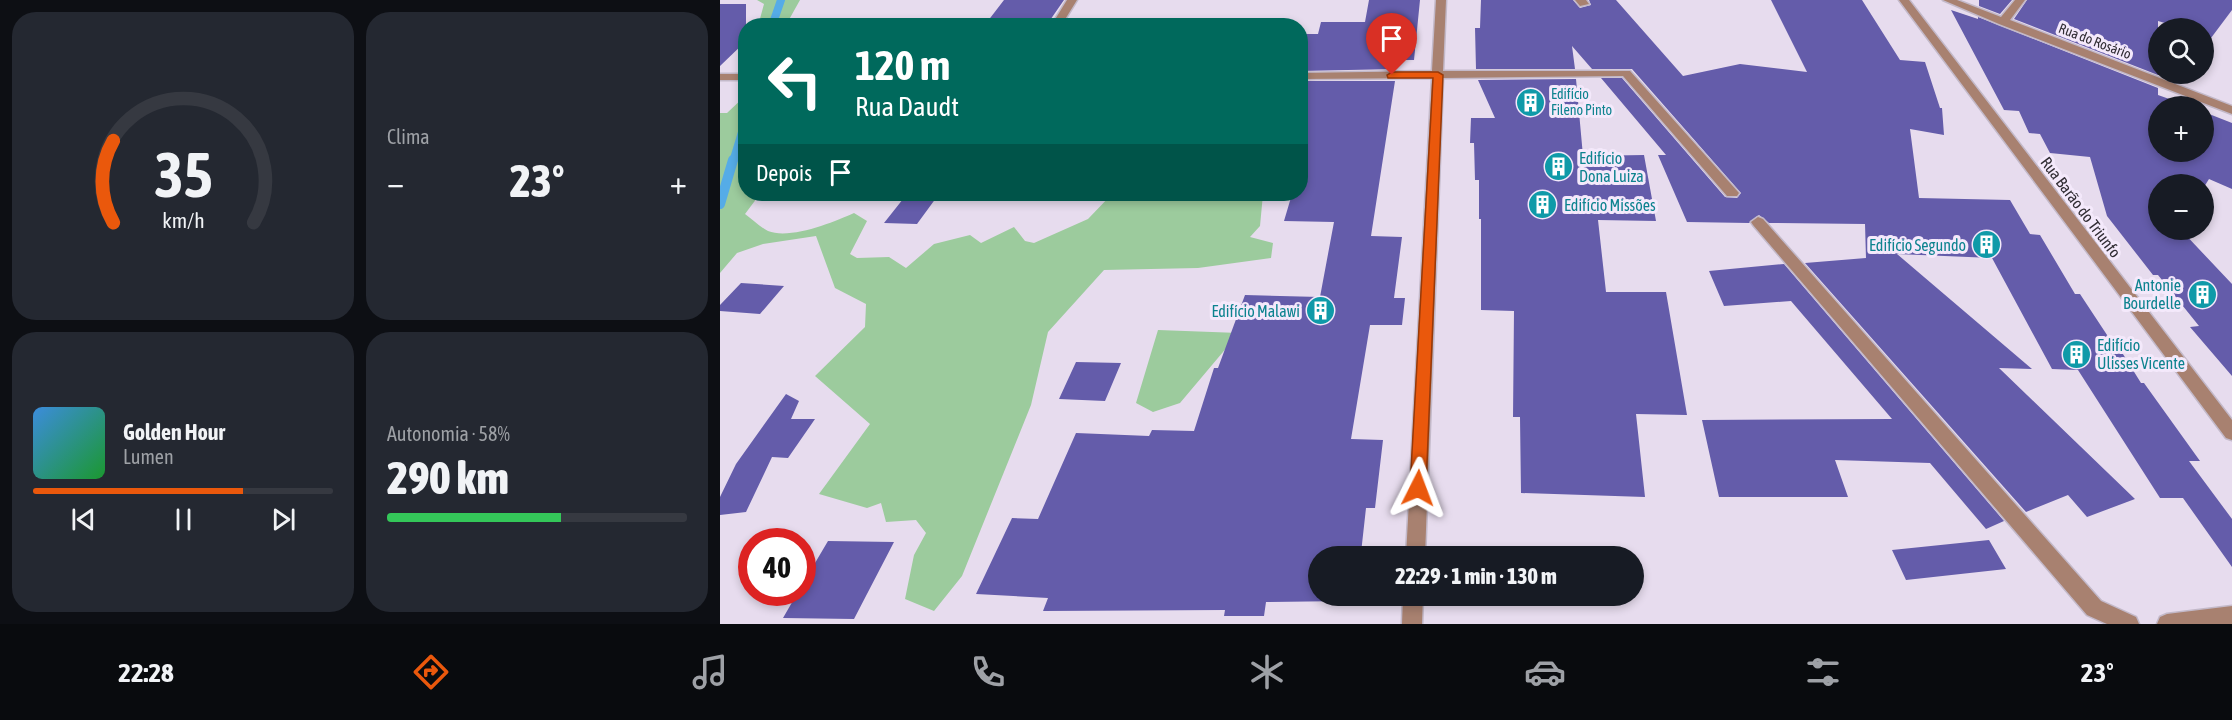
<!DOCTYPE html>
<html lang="pt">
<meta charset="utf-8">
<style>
:root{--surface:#171b24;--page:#242831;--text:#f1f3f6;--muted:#9ea1a6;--line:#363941;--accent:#ea580c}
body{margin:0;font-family:"Asap Condensed",sans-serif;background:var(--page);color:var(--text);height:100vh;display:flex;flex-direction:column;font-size:22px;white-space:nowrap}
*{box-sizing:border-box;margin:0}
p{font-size:20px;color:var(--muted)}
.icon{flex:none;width:33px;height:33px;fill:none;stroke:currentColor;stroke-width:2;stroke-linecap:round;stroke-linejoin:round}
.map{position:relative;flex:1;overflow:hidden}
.panel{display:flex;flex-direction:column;gap:12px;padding:12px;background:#0d0f14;width:720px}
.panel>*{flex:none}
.hud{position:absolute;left:18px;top:18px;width:570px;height:183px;border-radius:24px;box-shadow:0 3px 9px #0003;background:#00695c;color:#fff;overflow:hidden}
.controls{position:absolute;left:1428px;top:18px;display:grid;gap:12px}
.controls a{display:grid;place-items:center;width:66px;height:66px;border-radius:50%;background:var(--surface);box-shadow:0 3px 9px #0003;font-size:30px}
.speed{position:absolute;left:18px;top:528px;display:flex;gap:12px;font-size:30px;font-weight:700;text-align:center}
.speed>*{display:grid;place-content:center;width:78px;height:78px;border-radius:50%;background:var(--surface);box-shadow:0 3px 9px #0003;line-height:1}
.speed .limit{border:9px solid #d22;background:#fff;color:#111}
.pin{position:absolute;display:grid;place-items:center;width:51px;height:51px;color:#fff;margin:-62px -26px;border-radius:50% 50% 50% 0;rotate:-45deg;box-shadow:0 0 6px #0007}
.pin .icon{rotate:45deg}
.me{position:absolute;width:66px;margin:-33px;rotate:3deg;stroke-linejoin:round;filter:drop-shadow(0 0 4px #0008)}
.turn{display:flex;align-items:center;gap:21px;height:126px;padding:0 18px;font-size:27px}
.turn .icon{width:78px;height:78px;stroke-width:2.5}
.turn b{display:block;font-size:42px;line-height:51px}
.then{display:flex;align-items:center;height:57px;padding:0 18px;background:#0003;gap:12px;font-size:22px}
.big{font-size:45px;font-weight:800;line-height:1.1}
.panel .tile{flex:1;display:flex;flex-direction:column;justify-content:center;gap:9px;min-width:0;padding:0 21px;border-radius:24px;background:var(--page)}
.panel .dial{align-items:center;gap:0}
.dial svg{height:156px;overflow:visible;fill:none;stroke:var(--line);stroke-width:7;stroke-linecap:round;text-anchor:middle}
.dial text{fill:var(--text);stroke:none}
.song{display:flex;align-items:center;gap:18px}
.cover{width:72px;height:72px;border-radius:9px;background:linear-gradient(135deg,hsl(210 70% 55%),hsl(130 70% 35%))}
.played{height:6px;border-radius:3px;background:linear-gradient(90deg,var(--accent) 70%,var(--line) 70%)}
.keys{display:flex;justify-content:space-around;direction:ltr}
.heat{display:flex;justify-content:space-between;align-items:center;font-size:33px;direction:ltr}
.charge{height:9px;border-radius:4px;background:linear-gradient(90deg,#34c759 58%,var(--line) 0)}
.panel .tiles{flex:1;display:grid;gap:12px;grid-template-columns:repeat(2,1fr)}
.trip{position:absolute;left:588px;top:546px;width:336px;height:60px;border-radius:30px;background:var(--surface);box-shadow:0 3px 9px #0003;font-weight:800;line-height:60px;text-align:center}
.tabs{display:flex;height:96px;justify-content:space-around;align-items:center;background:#090b0e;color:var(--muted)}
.tabs .icon{width:42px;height:42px}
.tabs .selected{color:var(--accent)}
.tabs b{font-size:27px;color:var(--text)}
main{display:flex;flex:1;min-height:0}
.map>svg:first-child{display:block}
</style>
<main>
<section class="panel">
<div class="tiles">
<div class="tile dial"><svg viewBox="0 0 100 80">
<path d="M14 69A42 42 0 1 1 86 69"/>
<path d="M14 69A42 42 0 0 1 14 27" stroke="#ea580c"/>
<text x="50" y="56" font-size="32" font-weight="700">35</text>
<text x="50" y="72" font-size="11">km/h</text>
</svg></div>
<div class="tile"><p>Clima</p>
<div class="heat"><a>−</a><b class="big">23°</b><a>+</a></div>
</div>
<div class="tile">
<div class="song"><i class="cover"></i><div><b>Golden Hour</b><p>Lumen</p></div></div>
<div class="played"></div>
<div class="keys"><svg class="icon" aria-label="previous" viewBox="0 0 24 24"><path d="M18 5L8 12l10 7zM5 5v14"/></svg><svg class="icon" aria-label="pause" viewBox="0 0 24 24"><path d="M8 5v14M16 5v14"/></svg><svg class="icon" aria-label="next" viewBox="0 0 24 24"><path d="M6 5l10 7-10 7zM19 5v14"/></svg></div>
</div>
<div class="tile"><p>Autonomia · 58%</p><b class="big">290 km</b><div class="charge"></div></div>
</div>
</section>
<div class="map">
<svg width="1512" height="624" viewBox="0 0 1512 624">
<rect width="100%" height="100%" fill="#e7dcee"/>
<path fill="#9ccb9d" d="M37,0H80L66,25L38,26L44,4Z
M25,96L26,194H40L25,214C32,219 40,227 48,231C70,240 114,222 134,213L147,221L130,254L137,258L169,257L186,268L214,244L250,235L261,243L294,227L305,241L314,243L368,219L392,194H543L540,226L530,237L553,243L551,258L478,268L384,270L328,332L311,405L242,576L214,611L185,599L194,555L206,533L196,520L166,522L161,503L147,508L99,494L150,424L95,376L145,327L146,304L115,288L96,236L43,244L17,253L0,273V113H7Z
M438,330L519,333L460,403L433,412L416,403Z"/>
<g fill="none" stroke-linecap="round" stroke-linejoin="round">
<path stroke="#55ace7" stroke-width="8" d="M52,26L61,0
M13,162L26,119"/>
<path stroke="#55ace7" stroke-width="10" d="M0,204L13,160"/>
</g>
<path fill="#645caa" d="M284,0H344L326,26H264Z
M649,0H700L694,60H678L677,69L580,71V34H598L601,22H645Z
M761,0H853L860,8L871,5L869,0H896L963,76L1020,64L1087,72L1051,0H1142L1180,60L1205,62L1220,108H1222L1224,135L1190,129L1199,198L1290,200L1310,234L1320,235L1355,294H1360L1389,338H1393L1421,383H1424L1480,461H1469L1512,519V567L1463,498H1440L1358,370L1332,369L1272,258L1177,254L1312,369L1279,368L1415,499L1367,517L1348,495L1306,512L1085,263L1146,258L1145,224L1049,223L1039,215L1029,223L967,222L938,155H946L881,78H902L1005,197L1017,198L1021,193L912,69H872L852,46L855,69H756L755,28H760Z
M1259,0H1292L1280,14L1259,6Z
M1307,0H1512V10L1491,38L1484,35V28H1462L1438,21V75L1294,19Z
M0,4H26V41L0,66Z
M1231,10L1258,19V17L1438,88V95L1469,106H1438V152H1484V112L1512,123V189L1489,179L1484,187V184H1438V230H1461L1512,284V376L1470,327L1479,326L1438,275H1433L1387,216L1370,157L1330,153L1320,134L1309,133L1299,111L1284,110Z
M856,79L863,156L924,155L936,221L878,220L886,292H946L967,415L916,414L925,497L801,493L800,417H793L794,311L761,310V219H759V180H755L754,143H750L751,118H775L758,80Z
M580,81H675L651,236L682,237L674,298H685L682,325H650L631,439L663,440L655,508H646L641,553H631V556H598V596H627L626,601L546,602L544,616H504L505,610L323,611L328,598L256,594L292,518L318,519L356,433L429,436L432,430L474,431L494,368H498L525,295L600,297L614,222L564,221L572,194H580Z
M187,194H219L197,224L164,223Z
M1064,264L1284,521L1266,529L1210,463L1115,460L1128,497H999L982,420L1172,419L1071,301L1004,306L989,271Z
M21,283L64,286L40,314L0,311V305Z
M356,362L401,363L385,401L339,399Z
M66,394L79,401L71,419H95L68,458L52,457L26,512L0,515V497L16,464Z
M1269,540L1286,569L1186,580L1172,550Z
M108,541L174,542L134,619L63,618L78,592H82V585Z"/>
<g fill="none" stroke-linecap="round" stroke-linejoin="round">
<defs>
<path id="minor" d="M347,0H357L341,26H331Z
M716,0H726L723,71H910L1019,193L1017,196H1007L903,76L723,78L705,556H686L712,78L580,79V73L712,71Z
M855,0H866L869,4L860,6Z
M1179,0H1189L1512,420V440L1506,438Z
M1223,0H1237L1281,17L1295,0H1305L1290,20L1512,106V114L1279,24Z
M0,74H26V80H0Z
M1038,217L1043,219L1381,601L1416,617L1419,624H1387L1367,615L1033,225L1031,222Z
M683,596H703L702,624H682Z
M1512,606V624H1437L1440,617L1447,614Z"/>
</defs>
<use href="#minor" stroke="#c3b9c9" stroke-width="3"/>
<use href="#minor" fill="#a88170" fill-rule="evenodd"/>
</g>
<path fill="#ea580c" stroke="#983908" stroke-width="1.5" d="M672,72H718L723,75L706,488L704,493L698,495L692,493L690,488L713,78H668L667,75Z"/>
<defs>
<symbol id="building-disc" viewBox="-11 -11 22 22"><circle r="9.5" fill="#0f9aa8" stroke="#f4e9fb"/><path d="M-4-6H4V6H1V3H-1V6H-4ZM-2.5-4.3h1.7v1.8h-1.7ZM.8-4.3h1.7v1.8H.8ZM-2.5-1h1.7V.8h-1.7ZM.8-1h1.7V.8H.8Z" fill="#fff"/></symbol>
</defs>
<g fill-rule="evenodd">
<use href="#building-disc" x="794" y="86" width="33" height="33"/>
<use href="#building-disc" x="822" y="150" width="33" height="33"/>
<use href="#building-disc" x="806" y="188" width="33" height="33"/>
<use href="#building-disc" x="1250" y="228" width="33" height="33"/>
<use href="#building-disc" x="1466" y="278" width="33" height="33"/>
<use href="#building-disc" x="584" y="294" width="33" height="33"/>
<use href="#building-disc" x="1340" y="338" width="33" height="33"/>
</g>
<g text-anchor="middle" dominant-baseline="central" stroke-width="6" stroke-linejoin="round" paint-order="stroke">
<g font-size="14" fill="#312d34" stroke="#f4e9fb">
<text transform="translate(1375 41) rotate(21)">Rua do Rosário</text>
</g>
<g font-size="14" fill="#0d838f" stroke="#f4e9fb" text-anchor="start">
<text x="831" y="94">Edifício<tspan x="831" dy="16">Fileno Pinto</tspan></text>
</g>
<g font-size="16" fill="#0d838f" stroke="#f4e9fb" text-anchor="start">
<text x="859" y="158">Edifício<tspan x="859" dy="18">Dona Luiza</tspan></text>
<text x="844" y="205">Edifício Missões</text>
<text x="1246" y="245" text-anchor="end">Edifício Segundo</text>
<text x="1461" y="285" text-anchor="end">Antonie<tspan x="1461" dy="18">Bourdelle</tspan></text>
<text x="580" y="311" text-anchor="end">Edifício Malawi</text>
<text x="1377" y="345">Edifício<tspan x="1377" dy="18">Ulisses Vicente</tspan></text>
</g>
<g font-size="16" fill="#312d34" stroke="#f4e9fb">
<text transform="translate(1361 207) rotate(53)">Rua Barão do Triunfo</text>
</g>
</g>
</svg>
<div class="controls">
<a><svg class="icon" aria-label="search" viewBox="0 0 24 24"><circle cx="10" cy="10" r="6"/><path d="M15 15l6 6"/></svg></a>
<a>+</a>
<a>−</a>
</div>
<div class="speed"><div class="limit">40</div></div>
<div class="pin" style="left:672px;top:75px;background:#d93025"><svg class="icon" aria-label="arrive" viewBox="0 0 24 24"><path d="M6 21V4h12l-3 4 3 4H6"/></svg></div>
<svg class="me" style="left:698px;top:488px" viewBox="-20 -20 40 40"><path d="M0-17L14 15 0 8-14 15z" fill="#ea580c" stroke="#fff" stroke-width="4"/></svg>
<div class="trip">22:29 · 1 min · 130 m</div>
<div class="hud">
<div class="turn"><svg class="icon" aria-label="left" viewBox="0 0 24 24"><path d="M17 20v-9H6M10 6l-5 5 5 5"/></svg><div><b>120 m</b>Rua Daudt</div></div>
<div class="then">Depois<svg class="icon" aria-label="arrive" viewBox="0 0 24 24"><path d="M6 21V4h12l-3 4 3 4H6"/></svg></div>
</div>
</div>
</main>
<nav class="tabs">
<b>22:28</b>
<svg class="icon selected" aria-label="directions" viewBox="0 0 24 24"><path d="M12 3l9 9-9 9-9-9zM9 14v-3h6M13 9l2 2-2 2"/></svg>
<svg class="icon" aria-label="music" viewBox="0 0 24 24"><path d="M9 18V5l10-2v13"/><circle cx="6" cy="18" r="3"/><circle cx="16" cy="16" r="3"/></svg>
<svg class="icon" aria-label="phone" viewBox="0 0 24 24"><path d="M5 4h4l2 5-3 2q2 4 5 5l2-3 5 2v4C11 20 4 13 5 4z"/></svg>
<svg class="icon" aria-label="climate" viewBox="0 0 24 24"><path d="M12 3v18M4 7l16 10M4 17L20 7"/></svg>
<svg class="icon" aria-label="car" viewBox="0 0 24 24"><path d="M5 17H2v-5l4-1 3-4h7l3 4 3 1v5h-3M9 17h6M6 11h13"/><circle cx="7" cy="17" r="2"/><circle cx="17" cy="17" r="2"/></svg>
<svg class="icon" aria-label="filters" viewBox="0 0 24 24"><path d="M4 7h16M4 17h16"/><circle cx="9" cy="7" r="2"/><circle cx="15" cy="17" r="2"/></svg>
<b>23°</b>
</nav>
